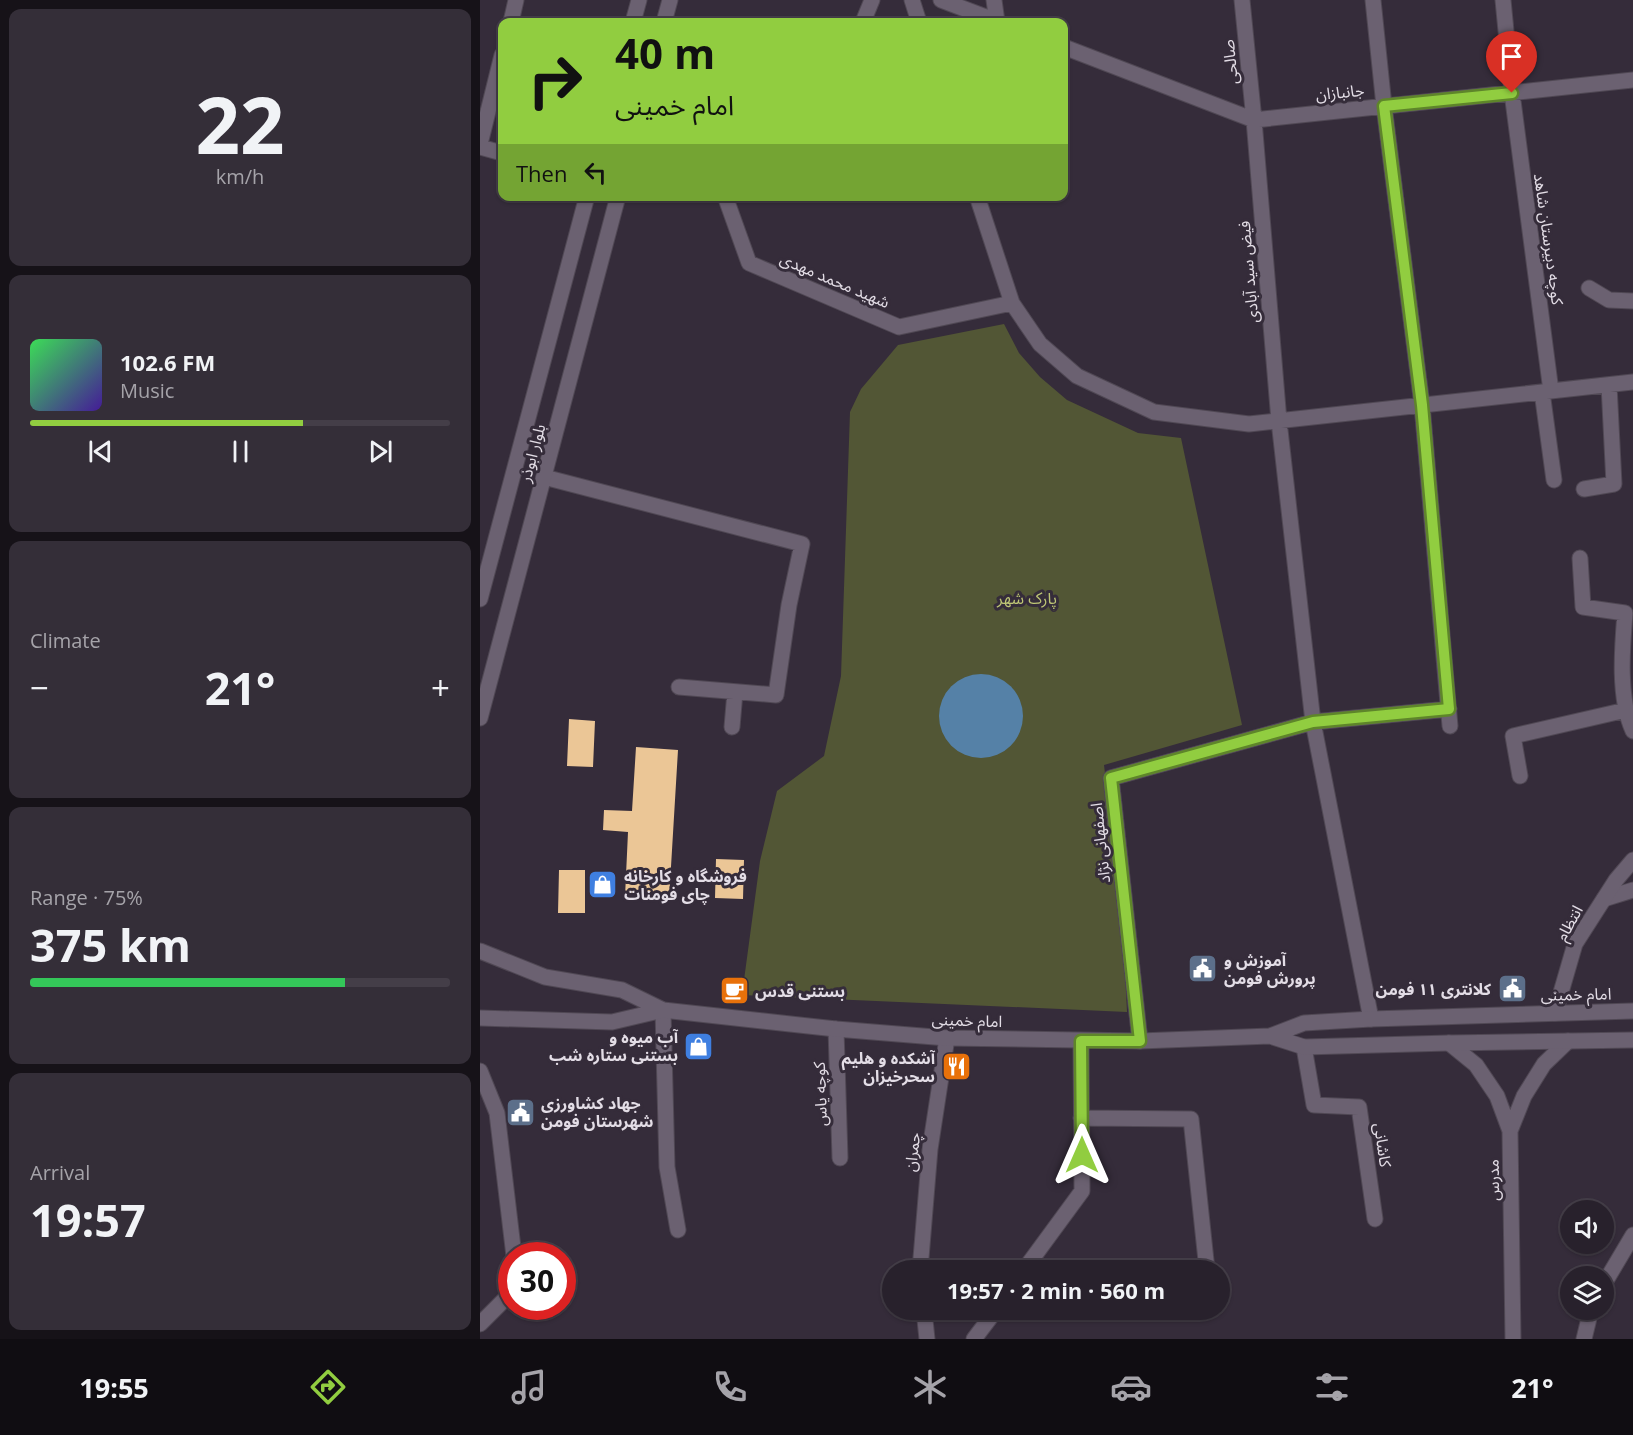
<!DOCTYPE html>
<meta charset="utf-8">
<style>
:root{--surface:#28212c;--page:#342e38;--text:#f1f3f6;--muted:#a5a3a9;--line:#443e48;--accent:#91cd40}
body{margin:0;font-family:"Open Sans","Noto Sans Arabic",sans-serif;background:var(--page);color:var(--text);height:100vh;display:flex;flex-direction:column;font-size:22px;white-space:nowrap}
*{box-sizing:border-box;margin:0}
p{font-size:20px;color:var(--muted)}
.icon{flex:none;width:33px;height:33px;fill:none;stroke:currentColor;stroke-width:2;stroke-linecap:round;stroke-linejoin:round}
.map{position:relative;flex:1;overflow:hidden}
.side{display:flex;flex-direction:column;gap:9px;padding:9px;background:#161218;width:480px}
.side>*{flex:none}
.top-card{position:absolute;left:18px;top:18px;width:570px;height:183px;border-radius:12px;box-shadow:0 2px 4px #0004,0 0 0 2px var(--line);background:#91cd40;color:#111;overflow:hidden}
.buttons{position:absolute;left:1080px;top:1200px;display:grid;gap:12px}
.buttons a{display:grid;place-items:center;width:54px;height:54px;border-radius:50%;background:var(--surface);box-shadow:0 2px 4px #0004,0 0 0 2px var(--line);font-size:30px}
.speed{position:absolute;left:18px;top:1242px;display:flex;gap:12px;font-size:30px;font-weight:700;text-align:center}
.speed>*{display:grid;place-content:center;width:78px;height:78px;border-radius:50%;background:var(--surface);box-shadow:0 2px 4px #0004,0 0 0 2px var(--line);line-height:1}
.speed .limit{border:9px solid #d22;background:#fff;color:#111}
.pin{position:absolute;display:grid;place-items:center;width:51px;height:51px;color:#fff;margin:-62px -26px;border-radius:50% 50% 50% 0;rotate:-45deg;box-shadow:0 0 6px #0007}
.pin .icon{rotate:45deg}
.me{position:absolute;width:66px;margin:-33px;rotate:0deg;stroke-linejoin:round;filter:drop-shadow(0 0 4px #0008)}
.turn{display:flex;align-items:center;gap:21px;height:126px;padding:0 18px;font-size:27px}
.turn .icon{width:78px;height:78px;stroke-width:2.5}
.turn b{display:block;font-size:42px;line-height:51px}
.then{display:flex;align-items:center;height:57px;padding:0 18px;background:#0003;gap:12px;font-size:22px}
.big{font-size:45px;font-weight:700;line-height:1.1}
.side .card{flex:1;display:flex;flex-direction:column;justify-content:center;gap:9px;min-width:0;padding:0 21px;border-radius:12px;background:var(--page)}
.side .dial{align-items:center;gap:0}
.dial b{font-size:78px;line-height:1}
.song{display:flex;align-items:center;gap:18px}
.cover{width:72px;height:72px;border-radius:9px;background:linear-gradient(135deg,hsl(130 70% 55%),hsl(260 70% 35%))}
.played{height:6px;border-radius:3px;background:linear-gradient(90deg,var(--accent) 65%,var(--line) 65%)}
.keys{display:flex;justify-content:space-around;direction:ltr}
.heat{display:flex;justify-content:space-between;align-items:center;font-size:33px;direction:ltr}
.charge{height:9px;border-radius:4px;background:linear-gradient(90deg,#34c759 75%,var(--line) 0)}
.trip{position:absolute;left:402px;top:1260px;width:348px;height:60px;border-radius:30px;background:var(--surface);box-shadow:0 2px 4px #0004,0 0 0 2px var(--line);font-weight:700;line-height:60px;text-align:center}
.menu{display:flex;height:96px;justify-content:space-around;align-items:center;background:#100d12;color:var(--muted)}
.menu .icon{width:42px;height:42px}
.menu .current{color:var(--accent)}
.menu b{font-size:27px;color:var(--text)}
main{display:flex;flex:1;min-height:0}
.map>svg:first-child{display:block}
</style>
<main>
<section class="side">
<div class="card dial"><b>22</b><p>km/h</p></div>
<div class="card">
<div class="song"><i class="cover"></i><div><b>102.6 FM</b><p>Music</p></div></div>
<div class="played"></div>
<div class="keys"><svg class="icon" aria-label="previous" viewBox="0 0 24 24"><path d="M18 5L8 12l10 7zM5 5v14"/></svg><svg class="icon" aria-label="pause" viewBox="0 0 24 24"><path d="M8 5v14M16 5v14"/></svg><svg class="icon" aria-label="next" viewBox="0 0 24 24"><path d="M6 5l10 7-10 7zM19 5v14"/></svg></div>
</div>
<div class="card"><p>Climate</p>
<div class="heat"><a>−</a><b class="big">21°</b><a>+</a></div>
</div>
<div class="card"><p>Range · 75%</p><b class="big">375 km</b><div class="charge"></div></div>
<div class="card"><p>Arrival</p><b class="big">19:57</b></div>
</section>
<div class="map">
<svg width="1153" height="1339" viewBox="0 0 1153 1339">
<rect width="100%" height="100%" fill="#352c3a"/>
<path fill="#525635" d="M524,324L539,353L560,377L587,400L658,433L701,438L762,725L624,765L643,928L647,1012L262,995L280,861L297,791L344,756L361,676L370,412L381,389L418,345Z"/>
<path fill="#5581a7" d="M459 716a42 42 0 1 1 84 0a42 42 0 1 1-84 0Z"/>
<path fill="#ebc696" d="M89,719L115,721L113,767L87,766Z
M156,747L198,750L189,900L145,897L148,832L123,830L124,810L152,811Z
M236,859L264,860L263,899L235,898Z
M79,870H105V913H78Z"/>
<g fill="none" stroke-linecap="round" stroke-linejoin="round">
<defs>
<path id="minor" d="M432,0L439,22
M461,0L519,22
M514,0L517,22
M762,0L774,120L799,421L833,722L891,1019
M893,0L904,106L942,405L970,726
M1023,0L1032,93L1071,391
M31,22L36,0
M383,22L392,0
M584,47L774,120L1153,80
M0,144L22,55
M0,147L22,153
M245,196L269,263L419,327L532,303
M497,196L532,303L560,344L597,376L674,412L769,424L1153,382
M1109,288L1129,300L1153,301
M1062,392L1074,480
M64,477L322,544L309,605L296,695L199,687
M1104,489L1134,484L1129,385
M1100,558L1103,607L1145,613C1142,649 1138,698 1153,731
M252,727L255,692
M1040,776L1033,736L1146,710
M1124,899L1153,890
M183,1010L187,1167L198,1230
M356,1029L360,1158
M660,1041L631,778L833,722L969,709
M824,1047L834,1105L879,1107L895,1219
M0,1071L17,1113L34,1256
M601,1118L711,1119L727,1270
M440,1270L450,1149L467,1038
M544,1270L602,1191L601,1041
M1124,1284L1153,1235
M444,1310L447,1339
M0,1324L32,1292
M494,1339L516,1310
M1104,1339L1111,1310"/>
<path id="tertiary" d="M153,22L159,0
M184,22L190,0
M0,599L107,196
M0,718L138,196
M1075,1013L1095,944L1136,880L1153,860
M969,1043L996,1065L1017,1096L1030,1131L1033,1339
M1030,1131L1044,1096L1064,1064L1088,1041"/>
<path id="secondary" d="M0,951L65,977L142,990L183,1010
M0,1018L132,1022L183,1010L356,1029L467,1038L660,1041L790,1036L824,1023L891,1019L1153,1011
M790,1036L824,1047L969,1043L1153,1040"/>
</defs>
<use href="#minor" stroke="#504854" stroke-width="17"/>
<use href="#tertiary" stroke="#504854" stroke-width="17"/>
<use href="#secondary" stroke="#504854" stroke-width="17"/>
<use href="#minor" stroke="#6b6171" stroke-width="15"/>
<use href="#tertiary" stroke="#6b6171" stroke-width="15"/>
<use href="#secondary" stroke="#6b6171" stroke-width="15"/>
</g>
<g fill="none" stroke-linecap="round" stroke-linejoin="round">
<defs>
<path id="route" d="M602,1155L601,1041H660L631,778L833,722L969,709L942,405L904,106L1032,93"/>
</defs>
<use href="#route" stroke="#5e852a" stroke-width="15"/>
<use href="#route" stroke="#91cd40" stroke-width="10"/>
</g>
<defs>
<symbol id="shop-square" viewBox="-11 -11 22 22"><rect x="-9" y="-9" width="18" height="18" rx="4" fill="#3f7fe0" stroke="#352c3a"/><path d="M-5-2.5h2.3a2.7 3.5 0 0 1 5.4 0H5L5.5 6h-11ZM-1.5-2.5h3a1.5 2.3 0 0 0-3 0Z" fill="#fff"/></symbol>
<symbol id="civic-square" viewBox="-11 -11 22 22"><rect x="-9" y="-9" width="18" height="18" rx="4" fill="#5c6f8a" stroke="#352c3a"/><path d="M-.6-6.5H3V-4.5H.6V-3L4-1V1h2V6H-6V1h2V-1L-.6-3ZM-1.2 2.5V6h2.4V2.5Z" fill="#fff"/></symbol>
<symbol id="cafe-square" viewBox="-11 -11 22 22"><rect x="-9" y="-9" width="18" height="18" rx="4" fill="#e8710a" stroke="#352c3a"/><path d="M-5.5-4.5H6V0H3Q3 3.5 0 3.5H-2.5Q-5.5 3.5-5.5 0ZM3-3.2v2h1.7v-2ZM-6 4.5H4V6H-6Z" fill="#fff"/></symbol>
<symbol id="restaurant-square" viewBox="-11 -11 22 22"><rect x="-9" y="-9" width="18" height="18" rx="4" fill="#e8710a" stroke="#352c3a"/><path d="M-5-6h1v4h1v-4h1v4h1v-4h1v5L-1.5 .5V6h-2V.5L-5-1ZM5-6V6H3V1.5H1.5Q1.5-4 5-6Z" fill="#fff"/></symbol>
</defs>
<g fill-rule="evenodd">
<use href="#shop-square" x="106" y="868" width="33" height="33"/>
<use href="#civic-square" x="706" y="952" width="33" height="33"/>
<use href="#civic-square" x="1016" y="972" width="33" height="33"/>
<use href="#cafe-square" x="238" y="974" width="33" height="33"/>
<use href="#shop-square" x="202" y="1030" width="33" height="33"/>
<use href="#restaurant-square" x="460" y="1050" width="33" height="33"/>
<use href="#civic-square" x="24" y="1096" width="33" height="33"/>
</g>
<g text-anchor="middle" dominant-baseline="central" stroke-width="6" stroke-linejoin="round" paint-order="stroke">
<g font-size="16" fill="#e3dde6" stroke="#352c3a">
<text transform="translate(750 62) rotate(-96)">صالحی</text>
<text transform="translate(860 92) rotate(-6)">جانبازان</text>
<text transform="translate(1069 239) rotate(82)">کوچه دبیرستان شاهد</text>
<text transform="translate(768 272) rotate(-95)">فیض سید آبادی</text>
<text transform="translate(355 280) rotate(23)">شهید محمد مهدی</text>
<text transform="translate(52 453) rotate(-75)">بلوار ابوذر</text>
<text transform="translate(620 843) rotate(-96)">اصفهانی نژاد</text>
<text transform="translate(1089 923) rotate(-61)">انتظام</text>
<text transform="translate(1096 994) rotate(-1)">امام خمینی</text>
<text transform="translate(487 1020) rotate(2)">امام خمینی</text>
<text transform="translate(340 1094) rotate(-92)">کوچه یاس</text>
<text transform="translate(903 1145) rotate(82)">کاشانی</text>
<text transform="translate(432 1152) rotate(-83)">چمران</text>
<text transform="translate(1013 1180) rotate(-91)">مدرس</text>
</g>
<g font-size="16" fill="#bec675" stroke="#352c3a">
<text x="547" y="598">پارک شهر</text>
</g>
<g font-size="16" font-weight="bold" fill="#e3dde6" stroke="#352c3a" text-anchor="start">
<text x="144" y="876">فروشگاه و کارخانه<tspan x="144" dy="18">چای فومنات</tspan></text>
<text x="744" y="960">آموزش و<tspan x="744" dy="18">پرورش فومن</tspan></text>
<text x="1011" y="989" text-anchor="end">کلانتری ۱۱ فومن</text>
<text x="275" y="991">بستنی قدس</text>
<text x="198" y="1037" text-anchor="end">آب میوه و<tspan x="198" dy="18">بستنی ستاره شب</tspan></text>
<text x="455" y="1058" text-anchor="end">آشکده و هلیم<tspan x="455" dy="18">سحرخیزان</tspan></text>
<text x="61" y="1103">جهاد کشاورزی<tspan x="61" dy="18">شهرستان فومن</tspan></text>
</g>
</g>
</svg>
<div class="buttons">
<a><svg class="icon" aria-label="sound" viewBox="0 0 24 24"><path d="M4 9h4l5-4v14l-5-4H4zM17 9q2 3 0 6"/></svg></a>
<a><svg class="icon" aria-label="layers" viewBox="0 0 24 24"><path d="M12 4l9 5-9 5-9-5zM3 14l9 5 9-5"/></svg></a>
</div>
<div class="speed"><div class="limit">30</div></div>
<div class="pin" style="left:1032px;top:93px;background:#d93025"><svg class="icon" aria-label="arrive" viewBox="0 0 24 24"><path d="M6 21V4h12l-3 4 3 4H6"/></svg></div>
<svg class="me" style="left:602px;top:1155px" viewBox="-20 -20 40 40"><path d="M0-17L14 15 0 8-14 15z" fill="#91cd40" stroke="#fff" stroke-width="4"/></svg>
<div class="trip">19:57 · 2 min · 560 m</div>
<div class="top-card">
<div class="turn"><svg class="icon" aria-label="right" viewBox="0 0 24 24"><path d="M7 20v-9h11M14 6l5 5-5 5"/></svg><div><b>40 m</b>امام خمینی</div></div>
<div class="then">Then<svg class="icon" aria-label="left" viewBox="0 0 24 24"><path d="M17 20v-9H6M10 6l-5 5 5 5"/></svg></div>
</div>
</div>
</main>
<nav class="menu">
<b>19:55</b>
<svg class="icon current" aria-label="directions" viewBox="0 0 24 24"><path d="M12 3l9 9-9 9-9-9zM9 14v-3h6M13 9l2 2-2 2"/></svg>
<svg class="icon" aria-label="music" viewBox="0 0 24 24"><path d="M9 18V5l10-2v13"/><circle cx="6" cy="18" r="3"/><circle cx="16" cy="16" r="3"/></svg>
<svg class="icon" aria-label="phone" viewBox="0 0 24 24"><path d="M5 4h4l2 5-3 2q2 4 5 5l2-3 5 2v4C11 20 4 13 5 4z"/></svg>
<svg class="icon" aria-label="climate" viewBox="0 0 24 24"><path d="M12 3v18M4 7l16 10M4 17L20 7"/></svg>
<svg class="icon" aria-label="car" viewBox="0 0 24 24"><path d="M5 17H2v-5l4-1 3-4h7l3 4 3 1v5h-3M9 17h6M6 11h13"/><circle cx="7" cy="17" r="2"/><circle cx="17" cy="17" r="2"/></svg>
<svg class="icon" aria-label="filters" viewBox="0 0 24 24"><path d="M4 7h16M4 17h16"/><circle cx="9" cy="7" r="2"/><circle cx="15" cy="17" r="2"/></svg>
<b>21°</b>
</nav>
